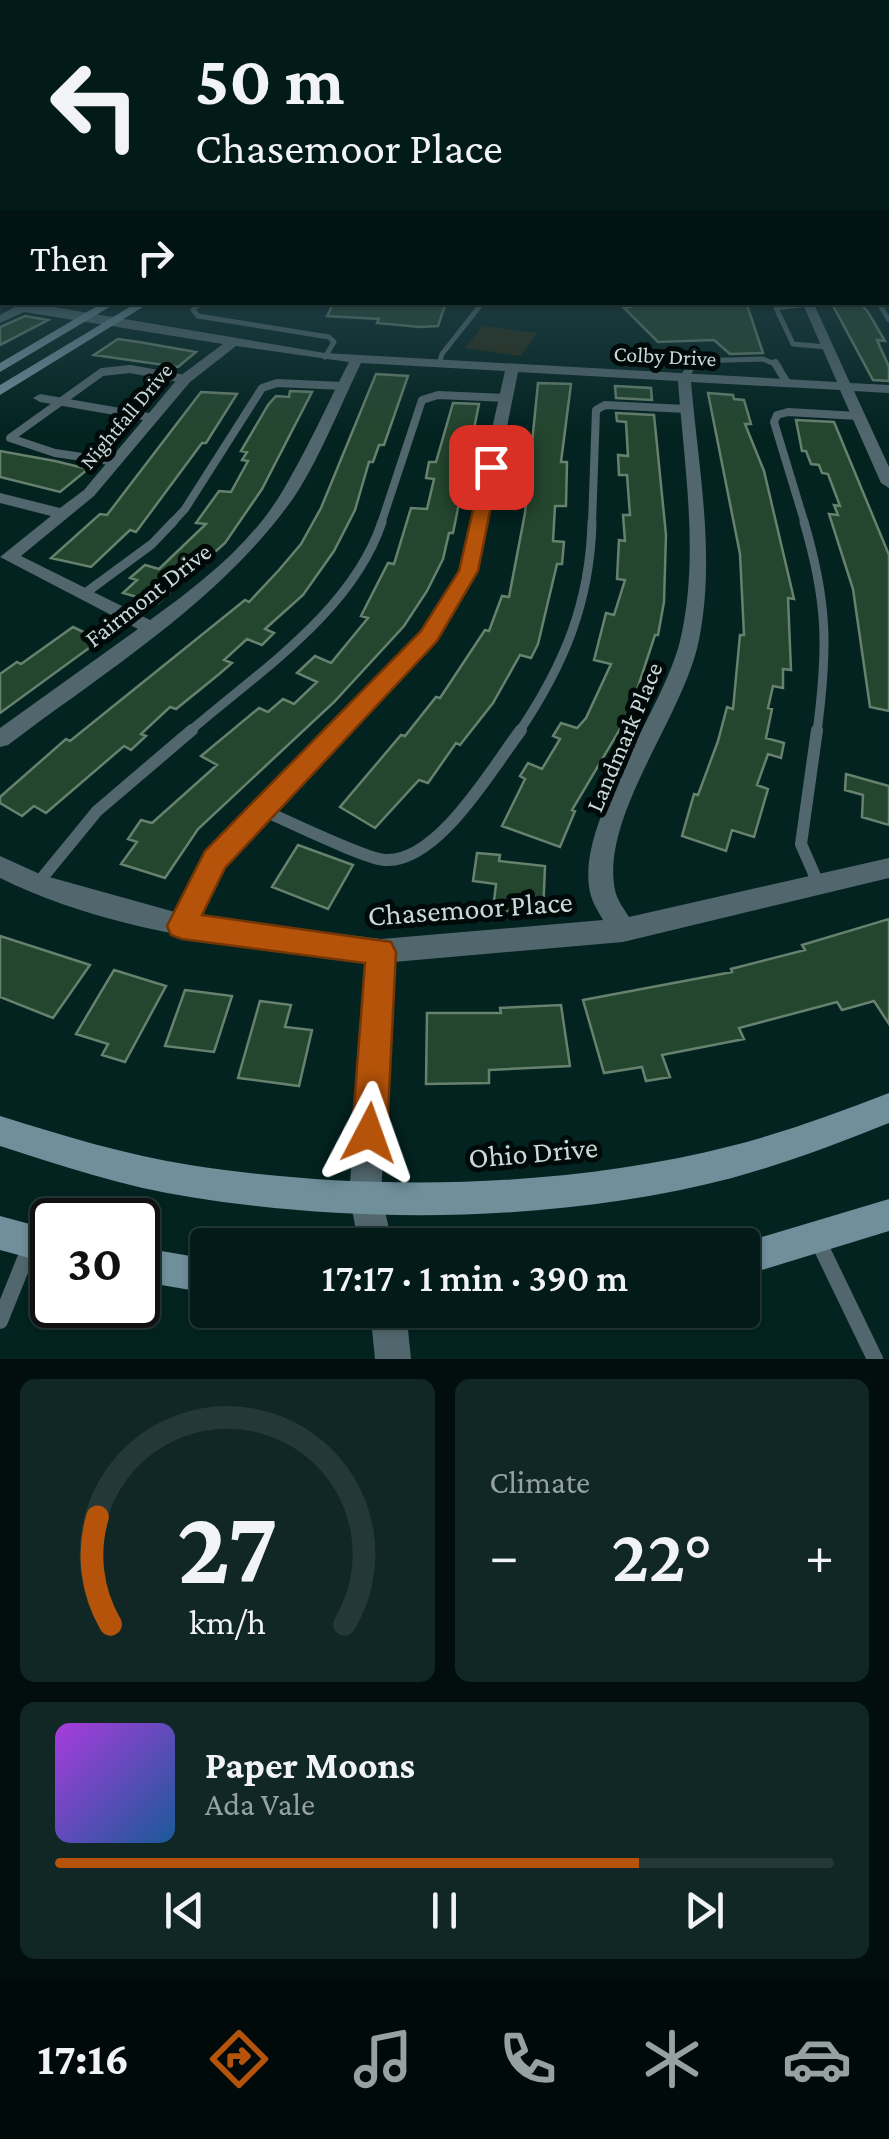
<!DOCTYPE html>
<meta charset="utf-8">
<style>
:root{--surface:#021a18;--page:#102725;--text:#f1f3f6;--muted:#96a1a2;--line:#233837;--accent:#b45309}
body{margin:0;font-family:"Crimson Pro",serif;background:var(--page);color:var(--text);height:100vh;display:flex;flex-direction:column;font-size:38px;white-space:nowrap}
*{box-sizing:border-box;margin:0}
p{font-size:32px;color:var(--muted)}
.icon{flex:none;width:55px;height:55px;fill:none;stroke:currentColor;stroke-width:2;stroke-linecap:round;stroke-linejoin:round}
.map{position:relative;height:1359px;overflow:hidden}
.details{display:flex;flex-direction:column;gap:20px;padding:20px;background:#010e0d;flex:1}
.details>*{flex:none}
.banner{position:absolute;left:0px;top:0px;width:890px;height:305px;box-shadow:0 2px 8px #0004,0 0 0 2px var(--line);background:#021a18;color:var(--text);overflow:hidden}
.speed{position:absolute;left:30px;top:1198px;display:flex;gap:20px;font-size:50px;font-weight:700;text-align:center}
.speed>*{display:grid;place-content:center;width:130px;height:130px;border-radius:50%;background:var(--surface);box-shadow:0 2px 8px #0004,0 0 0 2px var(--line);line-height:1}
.speed .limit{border:5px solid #111;border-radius:15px;background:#fff;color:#111}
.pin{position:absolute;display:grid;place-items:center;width:85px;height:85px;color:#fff;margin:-42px;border-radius:20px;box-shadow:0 5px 15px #0006}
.me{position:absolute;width:110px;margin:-55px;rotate:4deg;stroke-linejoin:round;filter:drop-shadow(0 0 8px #0008)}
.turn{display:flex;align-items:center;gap:35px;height:210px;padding:0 30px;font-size:45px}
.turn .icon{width:130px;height:130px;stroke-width:2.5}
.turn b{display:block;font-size:70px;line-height:85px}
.then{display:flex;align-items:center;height:95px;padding:0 30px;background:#0003;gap:20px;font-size:38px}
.big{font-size:75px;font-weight:600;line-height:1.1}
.details .widget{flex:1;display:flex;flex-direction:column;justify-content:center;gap:15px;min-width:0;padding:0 35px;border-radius:15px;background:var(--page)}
.details .dial{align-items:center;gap:0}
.dial svg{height:260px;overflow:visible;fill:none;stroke:var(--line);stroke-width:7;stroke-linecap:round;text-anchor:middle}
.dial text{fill:var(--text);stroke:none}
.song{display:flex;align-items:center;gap:30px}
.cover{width:120px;height:120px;border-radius:15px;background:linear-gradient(135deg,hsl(280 70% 55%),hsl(210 70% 35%))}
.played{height:10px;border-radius:5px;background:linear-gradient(90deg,var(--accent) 75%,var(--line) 75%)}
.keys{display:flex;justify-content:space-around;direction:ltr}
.heat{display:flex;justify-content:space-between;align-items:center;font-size:55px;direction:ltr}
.details .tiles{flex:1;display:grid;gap:20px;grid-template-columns:1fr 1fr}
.widget:last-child{grid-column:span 2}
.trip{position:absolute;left:190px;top:1228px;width:570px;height:100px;border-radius:10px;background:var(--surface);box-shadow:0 2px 8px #0004,0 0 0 2px var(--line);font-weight:600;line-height:100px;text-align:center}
.dock{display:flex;height:160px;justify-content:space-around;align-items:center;background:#010a0a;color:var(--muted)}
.dock .icon{width:70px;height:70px}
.dock .on{color:var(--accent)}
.dock b{font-size:45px;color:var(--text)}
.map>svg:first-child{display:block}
</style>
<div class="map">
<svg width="889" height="1359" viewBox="0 0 889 1359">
<rect width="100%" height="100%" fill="#022320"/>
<path fill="#292d17" d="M483,326L537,333L521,356L465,348Z"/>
<path fill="#24462e" stroke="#68806e" stroke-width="2.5" d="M334,302H446L438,326L420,327L377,323L379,319L327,316Z
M654,302H746L763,353L730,354L714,340L658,342L624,308Z
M831,302H859L868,312L885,341L877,340L889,367V381L873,380Z
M25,316L48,320L0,345V327Z
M118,339L139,342L196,352L178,367L94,355Z
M376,374L408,376L384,445H379L373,462H369L355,510L334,551L303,595L265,629L274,633L262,645L247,639L224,660L232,663L218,675L176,709L170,707L141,734L146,736L131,750L124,746L46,813L34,806L22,816L0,803V797L66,739L70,741L245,600L249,602L279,570L301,544L321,508Z
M538,383L571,384L561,462H567L566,506H555L553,541L564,542L562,564H557L538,644L531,658L520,655L493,703L460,745L456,743L428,783L419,780L375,828L340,807L401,735L405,736L436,697L440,698L485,630L489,631L502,596L509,597L525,513Z
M615,386L651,388L652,400L616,398Z
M290,391L312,392L262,489L225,543L158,603L123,593L137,580L130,578L145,565L159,569L206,524L196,523L219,491L231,492L248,461L242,460L247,452L241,451L268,405L276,396L289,397Z
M201,392L237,394L206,443H202L136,532L130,530L91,567L51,558L100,514L107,515Z
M708,393L733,395L734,399L744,400L751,424H745L764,471L794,599L788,598L791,670L783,669V688L773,686L768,708L772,709L766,738L784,743L781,758L768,754L757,785L768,789L754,837L732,830L726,851L682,836L694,794L698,795L718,741L727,707L733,709L740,635H744L740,554Z
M453,403L479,404L453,533H449L443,559L427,591L404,626L334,702L198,829L165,878L121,864L137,842L128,839L141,820L152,823L217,765L201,756L259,708L268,712L283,699L294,704L317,682L297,673L315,656L331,663L368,618L361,616L388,563L394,564L411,508L427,509L434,479L426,478L429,462H436Z
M616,413L654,415L666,535L664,602L658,635H655L629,714L572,810L575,811L560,847L502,826L525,779L520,776L528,763L542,769L560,739L553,736L561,723L577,728L586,718L611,664L594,660L606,613L614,615L625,580L617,579L619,540L625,541L623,515H630L627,475H619L618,455L628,456L626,422L617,421Z
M796,420L834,422L889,555V711L870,707L853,589L829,514L838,515L834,505L840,506L828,474L822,473L819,465L811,464L806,451H802Z
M0,451L55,461L88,469L60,492L0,477Z
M73,627L100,640L0,713V674L17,662L21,664Z
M846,774L889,786V825L862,817L863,795L845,790Z
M298,845L353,865L328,909L272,887Z
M477,853L500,855L499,861L545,866L543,915L493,910L496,884L473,881Z
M889,919V1024L874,1001L842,1010L837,1002L739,1028L744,1039L662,1055L670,1077L646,1081L642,1067L604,1073L583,1000L732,972L731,969L805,950L802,945Z
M0,936L90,965L53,1018L0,997Z
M114,970L166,986L125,1062L102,1055L108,1044L76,1034Z
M185,990L232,996L214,1052L165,1046Z
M260,1001L291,1005L285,1027L312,1030L299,1086L238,1078Z
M561,1005L570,1066L489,1070V1083L426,1084L427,1013H501L500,1008Z"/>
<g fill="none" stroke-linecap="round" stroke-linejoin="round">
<path stroke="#52666d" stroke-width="5" d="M201,302L193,310L198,316L329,337L334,342L325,357
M878,302L889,320
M808,304L776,308L793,344L827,347
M439,364L442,354L483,302
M691,366L694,361L763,359L779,366"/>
<path stroke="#52666d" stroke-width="8" d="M775,363L787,383
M684,378L693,363
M117,462L55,453L10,438L102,372L130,369L185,379
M171,524L185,509L262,388L277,383L343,386
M381,524L422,400L438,395L506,398
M592,524L596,410L605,405L686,409
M805,524L774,422L777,415L788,412L858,416"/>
<path stroke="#52666d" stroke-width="9" d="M804,522C828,603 828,649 817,732
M84,594L152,544L173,522
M189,732C258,672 352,612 382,522
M519,732C564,665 590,603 592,522"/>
<path stroke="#52666d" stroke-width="12" d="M817,730L801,844L818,883
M262,810C286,820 365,859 385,860C438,863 492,768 521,730
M38,883L97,811L192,730"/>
<path stroke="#52666d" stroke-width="16" d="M819,1243L875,1359
M0,1321L31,1244"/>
<path fill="#52666d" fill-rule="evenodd" d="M2,243V249L0,250V244Z
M24,302L325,353L837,382L802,302H813L850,383L889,385V393L854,391L889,467V488L881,483L840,390L691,382C698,465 716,556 699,640C684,716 600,816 615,890C617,900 624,909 629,917L889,858V878L623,942L394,962L381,1195L393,1245H359L349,1195L367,961C243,946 114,934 0,878V856L42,875L175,912L206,852L422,632L460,571L505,371L361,363C341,404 317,465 292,500C219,602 107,670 8,745L0,747V728L138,629L0,557L51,516L0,503V493L60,508L84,490L143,420L40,402L33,398L40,394L149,413L180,376L223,344L24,312L0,323V315ZM236,346L349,362C327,405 307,450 282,492C251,544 199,585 150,620L21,556L94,496L190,382ZM518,372L678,381C684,465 700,558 680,641C662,714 575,822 590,892C592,902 598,911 603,920L381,939L199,916L224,866L436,640L478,571Z
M370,1310H406L411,1359H375Z"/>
<path fill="#6f8f9b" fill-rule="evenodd" d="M104,302H118L0,372V363Z
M138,302H151L0,395V385Z
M889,1093V1123C837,1144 786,1163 732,1178C563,1222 362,1225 190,1197C125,1187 62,1166 0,1146V1116C62,1135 125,1155 190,1165C363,1192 562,1189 731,1146C786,1132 837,1113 889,1093Z
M889,1199V1231L742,1276V1245H735Z
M0,1216L52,1230V1264L0,1250Z
M138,1247L208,1259V1293L138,1281Z"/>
</g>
<linearGradient id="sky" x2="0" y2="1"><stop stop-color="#011312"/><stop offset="0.56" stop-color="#28454e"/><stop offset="1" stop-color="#28454e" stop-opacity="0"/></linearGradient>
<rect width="889" height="434" fill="url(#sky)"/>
<path fill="#b45309" stroke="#753606" stroke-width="2.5" d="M491,462L499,467L478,571L437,641L225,868L202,915L391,942L396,952L387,1133L382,1145L369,1151L357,1145L352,1133L365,963L182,939L171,935L167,926L205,851L421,631L459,571L483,467Z"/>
<g text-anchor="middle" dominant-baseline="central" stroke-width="10" stroke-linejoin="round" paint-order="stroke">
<g font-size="22" fill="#c8d9d7" stroke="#010a09">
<text transform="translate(665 356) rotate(3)">Colby Drive</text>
<text transform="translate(126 416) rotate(-50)">Nightfall Drive</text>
</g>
<g font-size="25" fill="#c8d9d7" stroke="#010a09">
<text transform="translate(148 595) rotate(-38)">Fairmont Drive</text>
<text transform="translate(624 737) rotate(-67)">Landmark Place</text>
</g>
<g font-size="30" fill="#c8d9d7" stroke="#010a09">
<text transform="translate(470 908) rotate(-4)">Chasemoor Place</text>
<text transform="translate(533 1152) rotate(-5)">Ohio Drive</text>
</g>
</g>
</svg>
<div class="speed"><div class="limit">30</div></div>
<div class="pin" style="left:491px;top:467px;background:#d93025"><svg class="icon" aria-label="arrive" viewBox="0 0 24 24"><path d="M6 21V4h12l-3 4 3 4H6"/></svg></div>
<svg class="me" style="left:369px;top:1133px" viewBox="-20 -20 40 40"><path d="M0-17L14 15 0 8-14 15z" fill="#b45309" stroke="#fff" stroke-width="4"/></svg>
<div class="trip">17:17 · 1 min · 390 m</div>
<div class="banner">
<div class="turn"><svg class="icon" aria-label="left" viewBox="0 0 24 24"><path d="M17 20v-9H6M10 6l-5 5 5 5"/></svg><div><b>50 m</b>Chasemoor Place</div></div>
<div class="then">Then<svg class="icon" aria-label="right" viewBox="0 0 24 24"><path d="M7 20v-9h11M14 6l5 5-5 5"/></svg></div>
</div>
</div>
<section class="details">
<div class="tiles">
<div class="widget dial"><svg viewBox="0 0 100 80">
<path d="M14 69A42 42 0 1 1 86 69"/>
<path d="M14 69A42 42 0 0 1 10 36" stroke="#b45309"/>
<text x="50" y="56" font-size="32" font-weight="700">27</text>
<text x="50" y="72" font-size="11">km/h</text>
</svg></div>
<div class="widget"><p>Climate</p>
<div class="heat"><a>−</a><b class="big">22°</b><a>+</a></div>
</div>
<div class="widget">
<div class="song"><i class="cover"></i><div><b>Paper Moons</b><p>Ada Vale</p></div></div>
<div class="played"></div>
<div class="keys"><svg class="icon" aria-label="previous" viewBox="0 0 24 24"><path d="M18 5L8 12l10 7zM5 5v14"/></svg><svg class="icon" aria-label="pause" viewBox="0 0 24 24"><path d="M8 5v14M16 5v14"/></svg><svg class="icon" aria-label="next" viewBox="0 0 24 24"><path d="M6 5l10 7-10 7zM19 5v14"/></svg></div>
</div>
</div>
</section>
<nav class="dock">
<b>17:16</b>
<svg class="icon on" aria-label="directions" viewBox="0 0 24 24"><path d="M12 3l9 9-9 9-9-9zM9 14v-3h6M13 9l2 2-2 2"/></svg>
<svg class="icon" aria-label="music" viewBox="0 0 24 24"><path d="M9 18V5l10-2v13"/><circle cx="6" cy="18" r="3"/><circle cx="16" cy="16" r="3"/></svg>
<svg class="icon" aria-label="phone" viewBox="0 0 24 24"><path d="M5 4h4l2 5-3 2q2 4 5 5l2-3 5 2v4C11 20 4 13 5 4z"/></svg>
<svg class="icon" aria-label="climate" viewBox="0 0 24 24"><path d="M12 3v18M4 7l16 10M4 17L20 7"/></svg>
<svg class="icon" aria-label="car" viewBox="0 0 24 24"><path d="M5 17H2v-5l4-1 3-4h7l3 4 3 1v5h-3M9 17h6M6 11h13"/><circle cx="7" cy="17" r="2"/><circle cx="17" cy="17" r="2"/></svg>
</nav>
